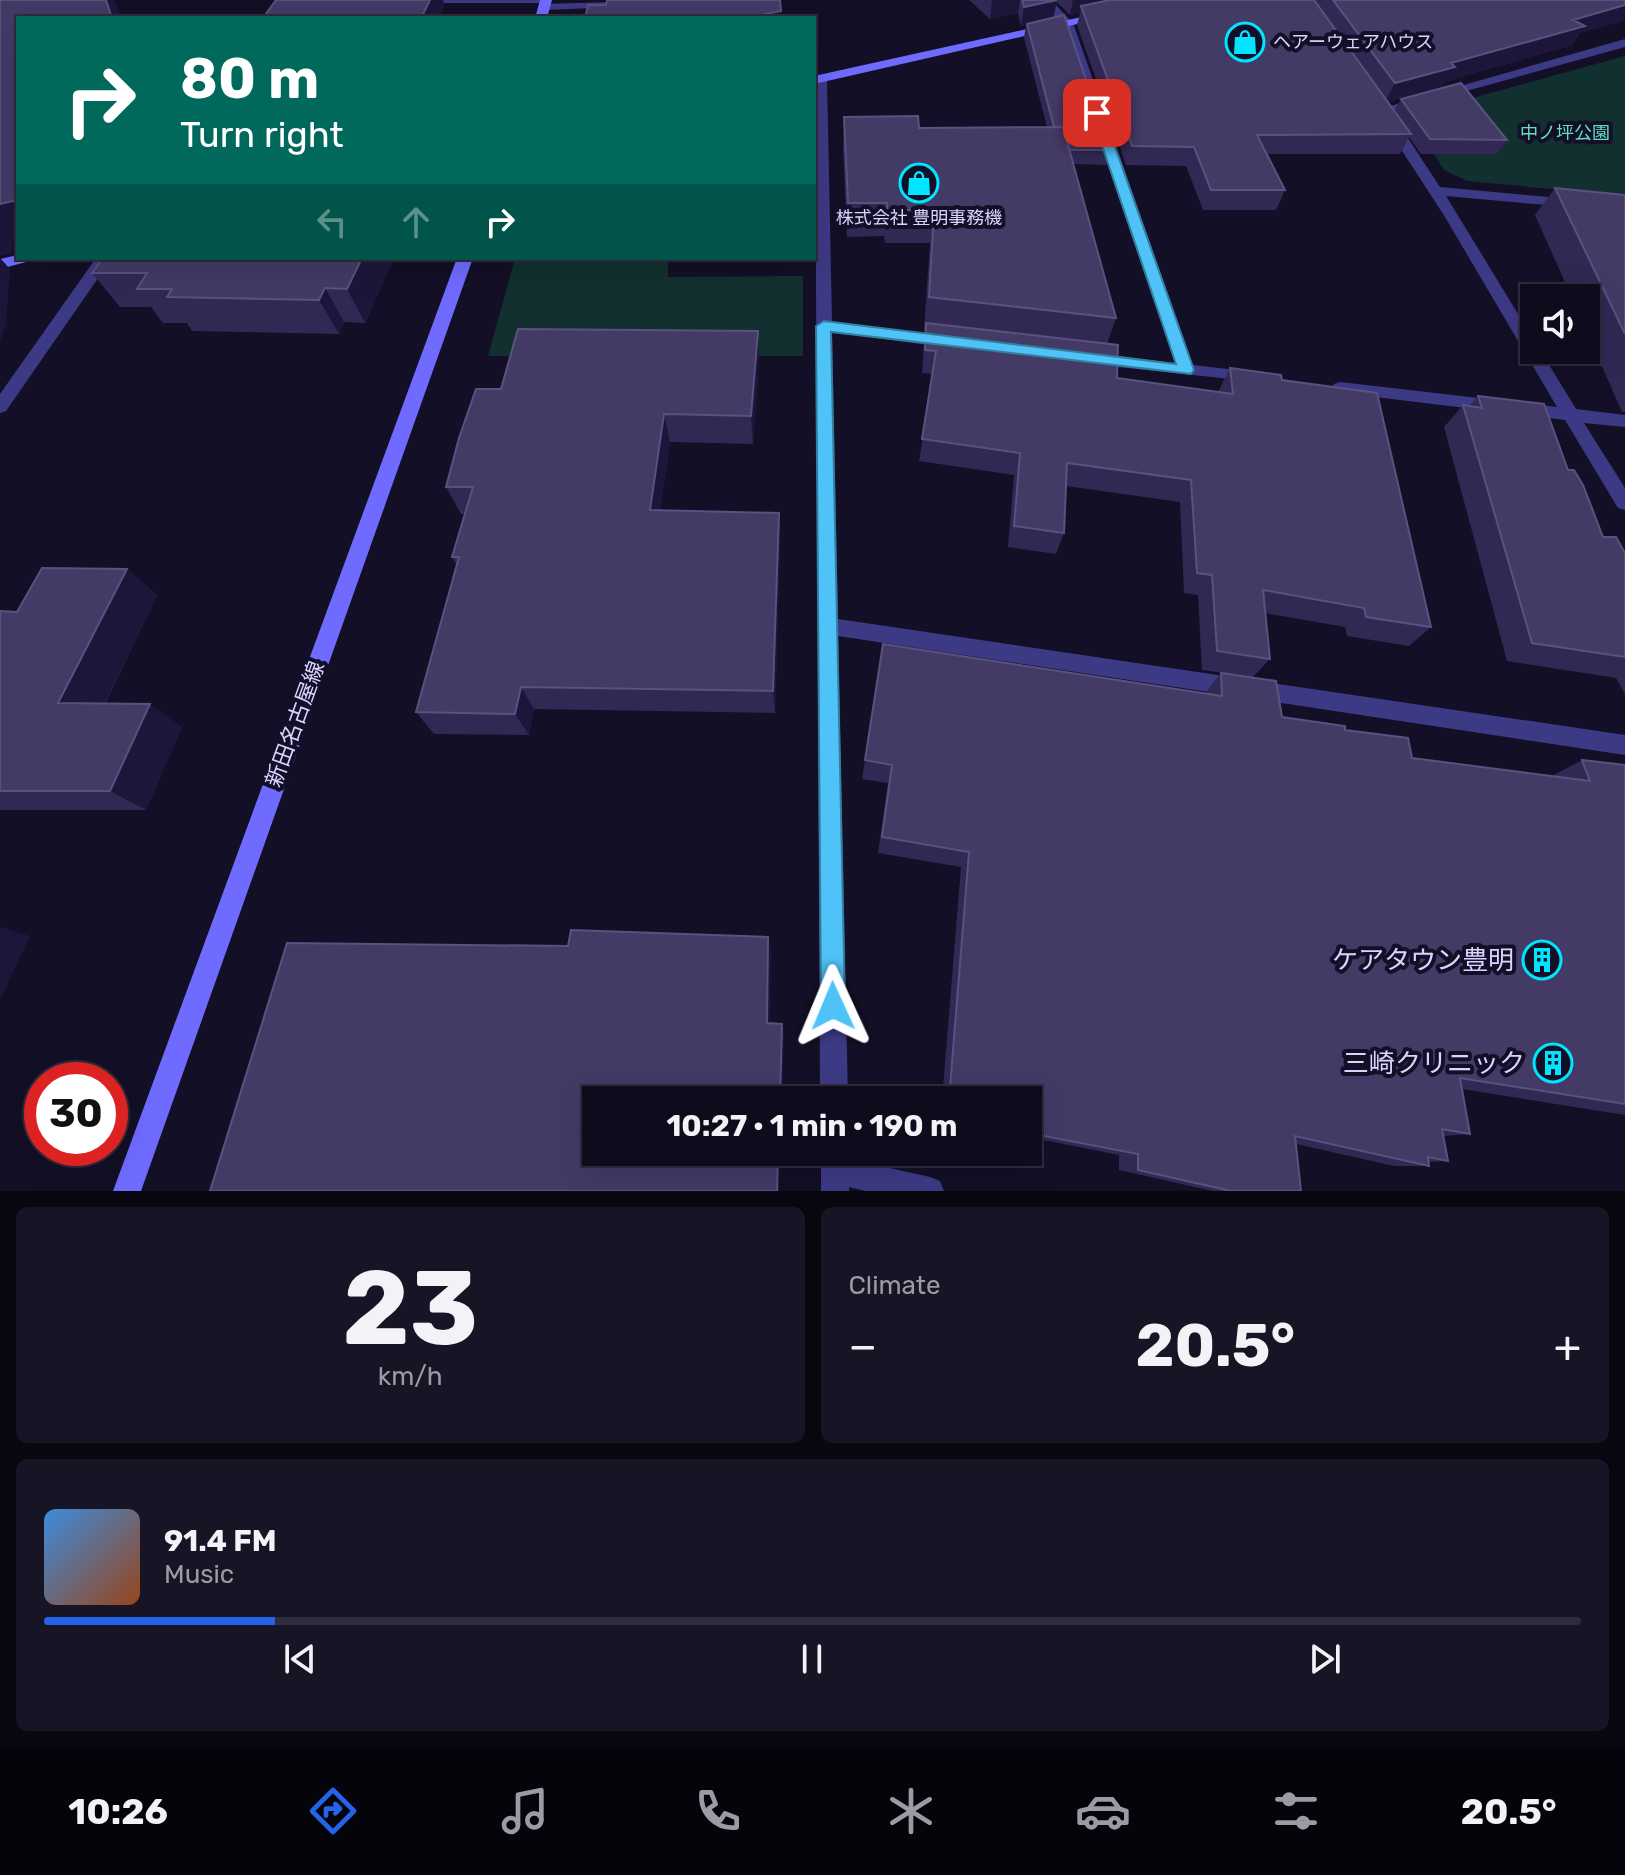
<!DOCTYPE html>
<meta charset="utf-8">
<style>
:root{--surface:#0e0b1c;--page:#171425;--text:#f1f3f6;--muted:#9b9ba3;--line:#2e2b3b;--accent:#2563eb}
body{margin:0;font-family:Rubik,"Noto Sans JP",sans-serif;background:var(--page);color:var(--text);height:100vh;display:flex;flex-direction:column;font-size:30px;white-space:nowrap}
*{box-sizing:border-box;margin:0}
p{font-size:26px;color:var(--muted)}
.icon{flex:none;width:44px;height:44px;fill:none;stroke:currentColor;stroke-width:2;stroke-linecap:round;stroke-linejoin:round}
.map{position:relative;height:1191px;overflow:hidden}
.drawer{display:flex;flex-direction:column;gap:16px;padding:16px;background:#08060f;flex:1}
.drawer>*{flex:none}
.top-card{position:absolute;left:16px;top:16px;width:800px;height:244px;border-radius:0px;box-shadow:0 8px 32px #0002,0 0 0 2px var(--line);background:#00695c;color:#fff;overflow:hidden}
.fabs{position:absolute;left:1520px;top:284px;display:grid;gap:16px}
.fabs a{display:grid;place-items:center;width:80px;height:80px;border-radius:0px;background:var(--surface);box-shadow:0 8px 32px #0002,0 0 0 2px var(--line);font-size:40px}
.speed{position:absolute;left:24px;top:1062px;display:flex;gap:16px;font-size:40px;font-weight:700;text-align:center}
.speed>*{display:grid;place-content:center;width:104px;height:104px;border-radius:50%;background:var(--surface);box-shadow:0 8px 32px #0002,0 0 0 2px var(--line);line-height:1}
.speed .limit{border:12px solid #d22;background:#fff;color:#111}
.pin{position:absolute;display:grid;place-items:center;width:68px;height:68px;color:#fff;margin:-34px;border-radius:16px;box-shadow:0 4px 12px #0006}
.me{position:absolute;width:88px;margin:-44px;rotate:359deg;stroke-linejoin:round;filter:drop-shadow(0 0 6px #0008)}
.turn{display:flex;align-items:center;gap:28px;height:168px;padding:0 32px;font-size:36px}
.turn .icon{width:104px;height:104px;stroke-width:2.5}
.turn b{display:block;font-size:56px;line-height:68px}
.lanes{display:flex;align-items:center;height:76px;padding:0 32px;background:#0003;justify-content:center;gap:40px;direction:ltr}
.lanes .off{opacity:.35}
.big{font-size:60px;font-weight:700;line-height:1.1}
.drawer .widget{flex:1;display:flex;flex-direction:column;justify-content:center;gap:12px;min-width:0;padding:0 28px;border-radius:12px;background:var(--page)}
.drawer .dial{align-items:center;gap:0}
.dial b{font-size:104px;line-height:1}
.song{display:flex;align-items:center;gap:24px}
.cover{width:96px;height:96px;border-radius:12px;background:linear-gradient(135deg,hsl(210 70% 55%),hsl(20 70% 35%))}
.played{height:8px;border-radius:4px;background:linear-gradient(90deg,var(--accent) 15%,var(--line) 15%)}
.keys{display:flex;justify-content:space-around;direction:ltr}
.heat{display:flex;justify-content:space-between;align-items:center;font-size:44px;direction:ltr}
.drawer .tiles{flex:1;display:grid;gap:16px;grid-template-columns:1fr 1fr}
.widget:last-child{grid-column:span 2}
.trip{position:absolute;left:582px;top:1086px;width:460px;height:80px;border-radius:0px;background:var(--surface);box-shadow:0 8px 32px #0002,0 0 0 2px var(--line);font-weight:700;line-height:80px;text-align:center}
.dock{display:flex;height:128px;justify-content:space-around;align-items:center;background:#06040b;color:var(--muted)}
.dock .icon{width:56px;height:56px}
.dock .current{color:var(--accent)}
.dock b{font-size:36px;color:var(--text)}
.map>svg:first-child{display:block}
</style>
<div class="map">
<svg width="1625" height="1191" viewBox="0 0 1625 1191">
<rect width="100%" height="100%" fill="#130f26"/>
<path fill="#12302f" d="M1625,56V196L1467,181L1444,170L1412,120L1414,114Z
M514,262H668V277L803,276V356H488Z"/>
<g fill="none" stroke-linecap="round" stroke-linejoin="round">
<path fill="#3d3a85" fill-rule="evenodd" d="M366,0H552L546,3H372Z
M1039,0H1051L1073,23L1193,365L1253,372L1261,378L1259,382L1090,364L1082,358L1090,352L1175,363L1062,24Z
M613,2L619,5L617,7L544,10L538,7L544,4Z
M1625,39V47L1387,113L1376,110Z
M821,75L827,79L832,322L951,336L959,342L951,348L832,332L838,619L1625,735V755L838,636L848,1100H820L815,79Z
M1386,120H1396L1440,187L1625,204V212L1446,196L1534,340V350H1540L1576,409L1625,415V427L1584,423L1625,488V510L1618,508L1565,420L1334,392L1332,388L1334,384L1340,382L1557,407L1445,217L1384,123Z
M96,258H112L6,411L0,413V394Z
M821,1152H849V1159L930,1177L940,1181L944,1191H866L849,1187V1191H821Z"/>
<path fill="#6f6bff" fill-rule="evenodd" d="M540,0H552L547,18H535Z
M1104,12L1108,13V17L814,84V76Z
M18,255V258H33L30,261L0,269V259Z
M457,258H473L141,1191H113Z"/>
</g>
<path fill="#312854" d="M969,0H1625V20L1580,33L1572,45L1447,81L1443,86L1388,102L1394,111L1401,99L1507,140L1497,154H1421L1409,137L1400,154H1267L1285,190L1276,210H1203L1186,166L1126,165L1077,25L1080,13L1070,15L1057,2L1053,18L1110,150L1106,165L1073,164L1116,318L1107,344L1117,378L1218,392L1230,368L1282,380L1431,627L1409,646L1347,636L1345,627L1265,613L1270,659L1253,677L1202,670L1198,595L1184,593L1180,502L1066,486L1064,533L1056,554L1008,547L1014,475L919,461L933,374L922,373L925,330H924L930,243H885L884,236L847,237L843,150L844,117L919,128L1047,127L1024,38L1026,25L1021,26L1018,13L990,19Z
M1555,188L1625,195V412H1622L1586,330V298H1572L1535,215Z
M103,258H394L365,323L344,322L339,334L192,331L187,323H163L151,307H120L92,273Z
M758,331L759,360L753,444L670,442L660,510L779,513L780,539L775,713L534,709L529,735L434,734L416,712L457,566L452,557L464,514H461L446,487L501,389Z
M1478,396L1568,470L1603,537L1625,553V694L1616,678L1507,661L1444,427L1463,405L1469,406Z
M127,569L157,595L105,704L182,727L146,810H0V611L17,612Z
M1221,673L1282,717L1345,730L1412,758L1552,776L1582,760L1625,765V1115L1462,1089L1470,1134L1443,1136L1448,1161L1429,1162V1166H1394L1296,1144L1301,1191H1212L1119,1170V1155L1028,1137V1100H942L961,867L878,853L888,783L862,779L865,760L1205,693Z"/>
<path fill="#1d163a" d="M106,0H115L121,18H112Z
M430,0H443L445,6L439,18H421Z
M992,0H1020L1018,13L990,19Z
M1057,0L1053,19L1021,26L1024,7Z
M1073,0H1137L1081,6L1080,13L1070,15Z
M1625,5V20L1580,33L1572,45L1447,81L1443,86L1384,103L1395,83L1573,20Z
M781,11V18H746Z
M18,200V241L13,243L12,253L0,256V204Z
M0,258L10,269L6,323L0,341Z
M362,258H394L365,323L347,289Z
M325,288L344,322L339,334L319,300Z
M758,331L759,360L753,444L751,416Z
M664,414L670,442L656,537L650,510Z
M779,513L780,539L775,713L773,691Z
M127,569L157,595L94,725L58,703Z
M521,687L534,709L529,735L515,714Z
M150,704L182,727L146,810L110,791Z
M0,927L30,936L0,1000Z
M768,937L771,950L770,1032L767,1023Z
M782,1024L784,1033L782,1100H780Z
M778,1152H780L779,1191H777Z"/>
<path fill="#433a66" stroke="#5a527e" stroke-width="2" d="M0,0H106L112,18H18V200L0,204Z
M276,0H430L421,18H263Z
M607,0H780L781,11L746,18H585L588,5H606Z
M1022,0H1057L1024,7Z
M1110,0H1314L1411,134L1257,135L1285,190H1211L1194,147L1132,146L1081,6Z
M1333,0H1625V5L1573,20L1585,26L1451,63L1455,67L1395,83Z
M1064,15L1110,150H1069L1063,127H1054L1027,24Z
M1461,83L1507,140L1430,139L1401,99Z
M918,116L919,128L1063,127L1116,318L929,297L934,210H887V203H848L844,117Z
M1555,188L1625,195V334Z
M103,258H362L347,289L325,288L319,300L167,297L172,289H137L147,273H92Z
M926,323L1118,345L1117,378L1233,394L1230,368L1281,375L1282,380L1377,393L1431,627L1366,617L1364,608L1263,590L1270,659L1217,651L1212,575L1197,573L1191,480L1067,463L1064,533L1014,526L1020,453L922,439L936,351L925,350Z
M518,329L758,331L751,416L664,414L650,510L779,513L773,691L521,687L515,714L416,712L459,557H452L473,487H446L459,438L476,389H501Z
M1478,396L1544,404L1568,470H1574L1583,485L1603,537H1616L1625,553V657L1532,643L1463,405L1482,408Z
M42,568L127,569L58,703L150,704L110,791H0V611L17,612Z
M883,644L1222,696L1221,673L1276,681L1282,717L1345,726V730L1408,738L1412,758L1590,781L1582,760L1625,765V1104L1460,1078L1470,1134L1442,1129L1448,1161L1428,1157L1429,1166L1295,1136L1301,1191H1231L1138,1170V1154L1028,1133V1100H949L969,852L882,837L892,765L865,760Z
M571,930L768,937L767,1023L782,1024L780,1100H596V1152H778L777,1191H210L287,943L568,946Z"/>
<path fill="#4fc3f7" stroke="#337fa1" stroke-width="2" d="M1097,110L1103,113L1194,370L1191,374L831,332L845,1006L841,1014L833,1018L825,1014L821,1006L816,326L824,321L1176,364L1091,113Z"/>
<defs>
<symbol id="shop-ring" viewBox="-11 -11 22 22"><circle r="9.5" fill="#130f26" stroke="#00e5ff" stroke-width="1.5"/><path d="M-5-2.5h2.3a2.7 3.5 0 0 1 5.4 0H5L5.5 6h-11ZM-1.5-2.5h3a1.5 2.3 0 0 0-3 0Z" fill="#00e5ff"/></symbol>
<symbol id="building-ring" viewBox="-11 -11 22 22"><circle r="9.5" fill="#130f26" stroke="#00e5ff" stroke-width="1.5"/><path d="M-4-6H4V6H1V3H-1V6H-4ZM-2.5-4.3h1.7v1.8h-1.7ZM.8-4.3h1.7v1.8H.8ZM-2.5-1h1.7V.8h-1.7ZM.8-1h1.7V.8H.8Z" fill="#00e5ff"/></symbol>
</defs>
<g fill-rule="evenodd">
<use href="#shop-ring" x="1223" y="20" width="44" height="44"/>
<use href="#shop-ring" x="897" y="161" width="44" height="44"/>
<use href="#building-ring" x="1520" y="938" width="44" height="44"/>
<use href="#building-ring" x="1531" y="1041" width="44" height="44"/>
</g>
<g text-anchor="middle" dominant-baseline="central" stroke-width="8" stroke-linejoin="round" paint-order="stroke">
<g font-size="18" fill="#d9d4ff" stroke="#130f26" text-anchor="start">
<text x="1273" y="42">ヘアーウェアハウス</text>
<text x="919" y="218" text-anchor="middle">株式会社 豊明事務機</text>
</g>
<g font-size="18" fill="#5fe0c0" stroke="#130f26">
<text x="1565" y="133">中ノ坪公園</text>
</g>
<g font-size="22" fill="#d9d4ff" stroke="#130f26">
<text transform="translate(295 724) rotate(-70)">新田名古屋線</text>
</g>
<g font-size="26" fill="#d9d4ff" stroke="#130f26" text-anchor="end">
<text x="1514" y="960">ケアタウン豊明</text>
<text x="1525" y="1063">三崎クリニック</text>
</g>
</g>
</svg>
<div class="fabs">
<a><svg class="icon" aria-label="sound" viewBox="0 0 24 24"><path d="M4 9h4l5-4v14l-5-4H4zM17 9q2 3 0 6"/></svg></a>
</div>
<div class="speed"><div class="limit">30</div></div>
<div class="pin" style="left:1097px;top:113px;background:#d93025"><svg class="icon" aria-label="arrive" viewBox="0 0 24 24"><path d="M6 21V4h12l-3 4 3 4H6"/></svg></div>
<svg class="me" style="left:833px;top:1006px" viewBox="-20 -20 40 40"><path d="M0-17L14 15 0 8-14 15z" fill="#4fc3f7" stroke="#fff" stroke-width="4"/></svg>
<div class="trip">10:27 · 1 min · 190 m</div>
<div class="top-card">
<div class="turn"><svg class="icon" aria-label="right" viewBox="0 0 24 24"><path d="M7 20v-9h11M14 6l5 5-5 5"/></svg><div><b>80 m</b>Turn right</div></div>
<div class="lanes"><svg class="icon off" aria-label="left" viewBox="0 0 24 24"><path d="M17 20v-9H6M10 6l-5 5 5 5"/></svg><svg class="icon off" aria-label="ahead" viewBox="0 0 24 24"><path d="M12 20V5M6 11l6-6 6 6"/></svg><svg class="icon" aria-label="right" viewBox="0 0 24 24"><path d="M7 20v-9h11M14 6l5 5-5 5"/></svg></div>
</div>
</div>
<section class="drawer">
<div class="tiles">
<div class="widget dial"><b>23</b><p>km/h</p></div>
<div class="widget"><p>Climate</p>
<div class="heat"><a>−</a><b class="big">20.5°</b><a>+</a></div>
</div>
<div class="widget">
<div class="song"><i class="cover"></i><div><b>91.4 FM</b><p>Music</p></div></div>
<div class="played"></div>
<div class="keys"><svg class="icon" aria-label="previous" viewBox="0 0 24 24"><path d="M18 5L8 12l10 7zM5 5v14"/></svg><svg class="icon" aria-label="pause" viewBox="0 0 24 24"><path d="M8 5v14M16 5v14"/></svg><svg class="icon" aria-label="next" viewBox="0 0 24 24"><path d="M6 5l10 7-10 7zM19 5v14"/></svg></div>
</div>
</div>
</section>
<nav class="dock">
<b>10:26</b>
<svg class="icon current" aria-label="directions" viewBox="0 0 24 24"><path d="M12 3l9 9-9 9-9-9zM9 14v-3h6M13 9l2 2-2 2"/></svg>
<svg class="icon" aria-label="music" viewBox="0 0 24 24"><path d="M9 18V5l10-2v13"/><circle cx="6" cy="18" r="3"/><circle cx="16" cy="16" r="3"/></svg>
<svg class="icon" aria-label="phone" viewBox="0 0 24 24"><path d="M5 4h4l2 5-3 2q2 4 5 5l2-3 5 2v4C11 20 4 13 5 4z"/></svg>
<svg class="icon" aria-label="climate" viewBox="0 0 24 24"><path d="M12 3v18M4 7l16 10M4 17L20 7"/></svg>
<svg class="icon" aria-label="car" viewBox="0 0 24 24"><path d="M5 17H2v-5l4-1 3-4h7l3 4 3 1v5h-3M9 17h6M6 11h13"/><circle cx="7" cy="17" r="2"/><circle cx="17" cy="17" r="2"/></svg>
<svg class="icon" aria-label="filters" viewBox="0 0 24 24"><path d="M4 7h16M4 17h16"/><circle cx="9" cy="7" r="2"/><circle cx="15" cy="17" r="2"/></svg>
<b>20.5°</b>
</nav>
